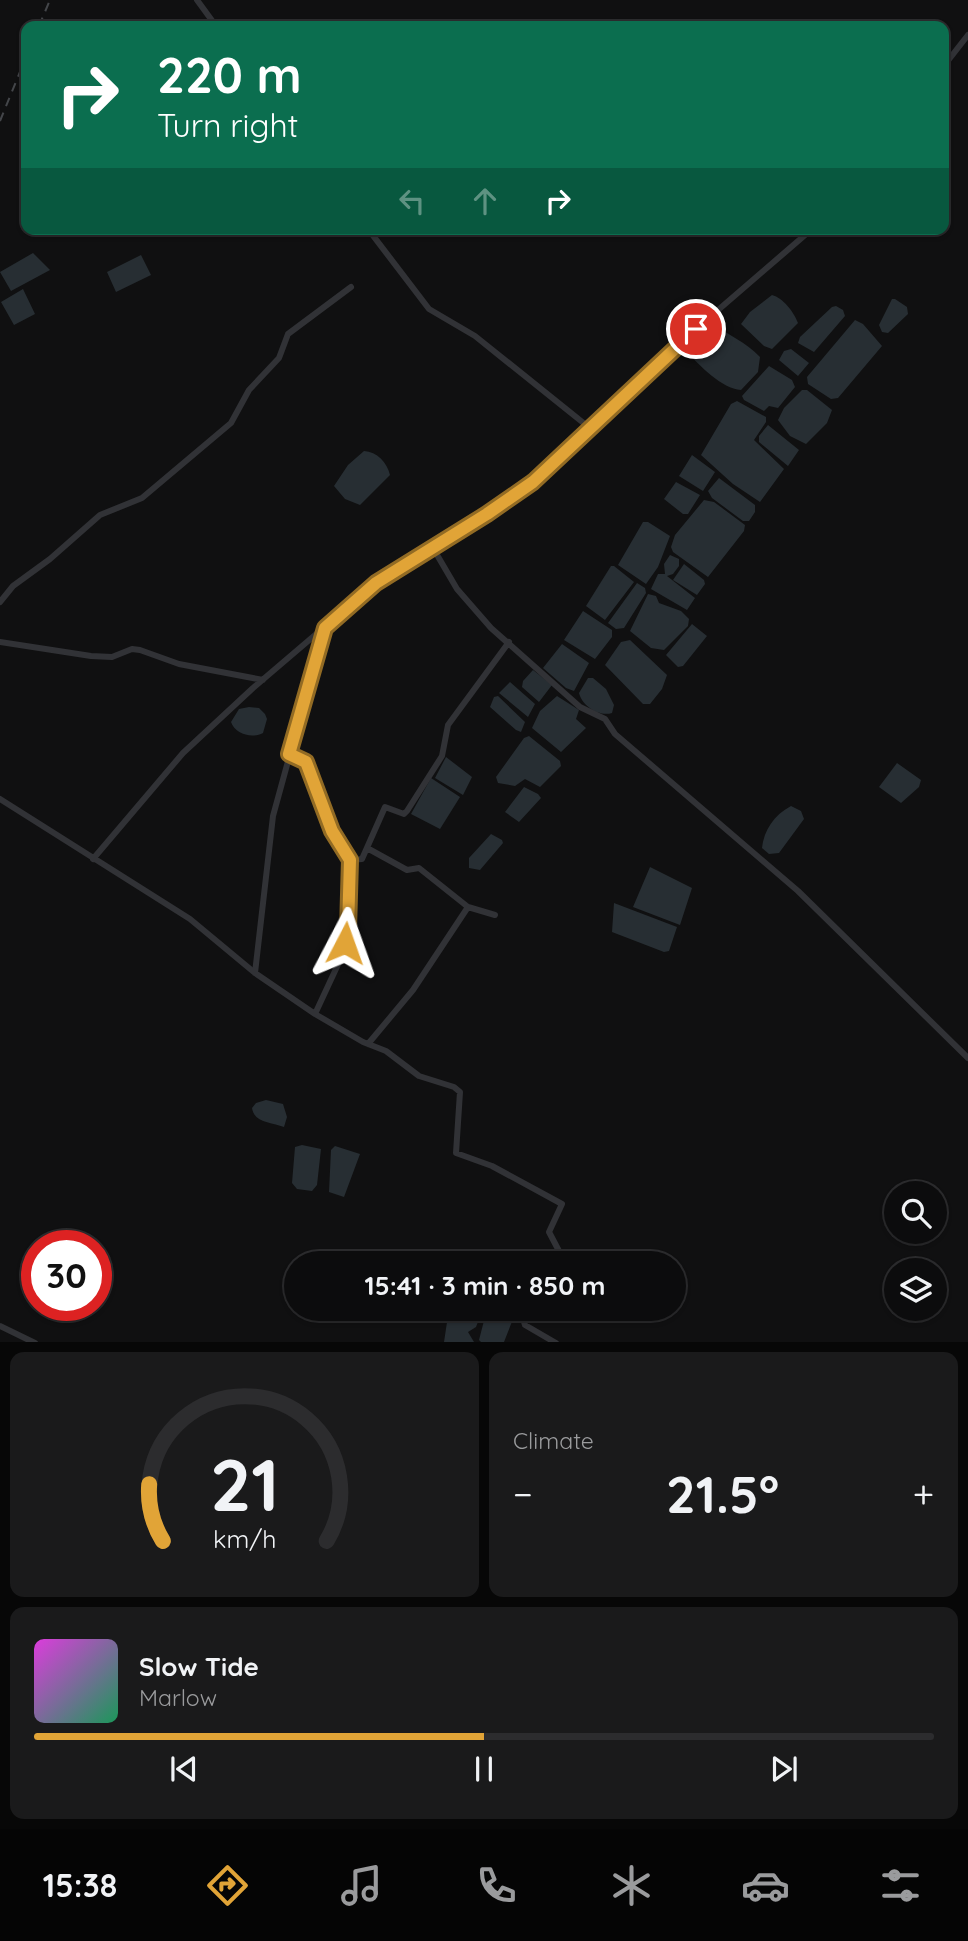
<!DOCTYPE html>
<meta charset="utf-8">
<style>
:root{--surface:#0c0c0d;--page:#1a1a1b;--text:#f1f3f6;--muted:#9a9b9d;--line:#2c2c2e;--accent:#e1a437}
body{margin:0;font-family:Quicksand,sans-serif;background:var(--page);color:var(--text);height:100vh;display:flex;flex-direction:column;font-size:26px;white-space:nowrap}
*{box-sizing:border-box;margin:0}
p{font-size:23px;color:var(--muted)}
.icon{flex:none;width:38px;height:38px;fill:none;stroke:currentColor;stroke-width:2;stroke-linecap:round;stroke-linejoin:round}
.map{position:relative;height:1342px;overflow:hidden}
.panel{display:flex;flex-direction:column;gap:10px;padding:10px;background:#070707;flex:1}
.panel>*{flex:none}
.hud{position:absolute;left:21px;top:21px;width:928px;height:214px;border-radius:14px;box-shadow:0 2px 5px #0004,0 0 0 2px var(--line);background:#0b6e4f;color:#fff;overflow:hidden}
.tools{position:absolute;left:884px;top:1181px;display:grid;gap:14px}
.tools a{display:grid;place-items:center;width:63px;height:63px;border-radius:50%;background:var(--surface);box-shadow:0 2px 5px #0004,0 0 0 2px var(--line);font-size:35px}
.speed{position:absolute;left:21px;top:1230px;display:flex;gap:14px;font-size:35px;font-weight:700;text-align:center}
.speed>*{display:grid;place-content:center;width:91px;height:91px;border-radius:50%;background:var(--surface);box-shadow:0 2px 5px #0004,0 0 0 2px var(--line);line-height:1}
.speed .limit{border:10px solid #d22;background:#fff;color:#111}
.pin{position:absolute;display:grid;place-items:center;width:60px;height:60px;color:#fff;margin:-30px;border:4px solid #fff;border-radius:50%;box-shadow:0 2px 7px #0007}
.me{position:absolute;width:77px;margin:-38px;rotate:4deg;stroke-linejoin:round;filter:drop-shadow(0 0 5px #0008)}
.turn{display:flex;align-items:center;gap:24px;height:147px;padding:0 21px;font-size:32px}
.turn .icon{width:91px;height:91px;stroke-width:2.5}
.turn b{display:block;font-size:49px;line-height:60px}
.lanes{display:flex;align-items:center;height:66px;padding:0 21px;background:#0003;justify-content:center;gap:35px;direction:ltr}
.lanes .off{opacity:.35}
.big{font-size:52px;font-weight:700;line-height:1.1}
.panel .widget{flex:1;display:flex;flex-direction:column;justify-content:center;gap:10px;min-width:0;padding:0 24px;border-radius:14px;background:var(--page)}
.panel .dial{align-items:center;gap:0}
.dial svg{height:182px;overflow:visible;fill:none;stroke:var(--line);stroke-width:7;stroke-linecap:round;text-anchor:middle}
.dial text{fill:var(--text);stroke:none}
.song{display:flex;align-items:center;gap:21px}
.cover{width:84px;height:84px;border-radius:10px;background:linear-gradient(135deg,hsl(300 70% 55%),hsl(150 70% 35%))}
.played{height:7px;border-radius:4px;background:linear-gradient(90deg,var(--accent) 50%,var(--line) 50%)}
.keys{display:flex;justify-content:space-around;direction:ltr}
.heat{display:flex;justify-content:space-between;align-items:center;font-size:38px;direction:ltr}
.panel .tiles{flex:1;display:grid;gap:10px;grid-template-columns:1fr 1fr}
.widget:last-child{grid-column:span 2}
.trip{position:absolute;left:284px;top:1251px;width:402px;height:70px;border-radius:35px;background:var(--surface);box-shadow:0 2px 5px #0004,0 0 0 2px var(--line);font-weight:700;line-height:70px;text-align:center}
.tab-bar{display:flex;height:112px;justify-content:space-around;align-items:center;background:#050505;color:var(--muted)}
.tab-bar .icon{width:49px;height:49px}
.tab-bar .selected{color:var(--accent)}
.tab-bar b{font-size:32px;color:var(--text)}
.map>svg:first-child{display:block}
</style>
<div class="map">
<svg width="968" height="1343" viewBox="0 0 968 1343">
<rect width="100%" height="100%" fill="#101011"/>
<path fill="#272e33" d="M33,253L50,270L11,291L0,272Z
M141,255L151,275L116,292L107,272Z
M23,289L35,314L14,325L1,302Z
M772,295C783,298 794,312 798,323L772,349L764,346L741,324L750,312Z
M892,299H895L907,307L908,314L888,333L882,332L879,325Z
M836,306L843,310L845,316L814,352L798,343L800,337L832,307Z
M855,320L863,324L882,346L838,398L831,399L808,384L807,377Z
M712,322C728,336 745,341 760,357L758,372L741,390C722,389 699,365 687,352V348L705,326Z
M791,349L809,363L798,376L779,360L784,351Z
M769,366L792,380L795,387L778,408L769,406L764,411L744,400L742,396Z
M802,390H807L832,410L827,423L806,444L790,436L778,420L784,408Z
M737,401L766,417V422L754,440L784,469L760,502L733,484L701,455L731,404Z
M768,425L799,450L788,466L759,442V436Z
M364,451C377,452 387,462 390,475L360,505L345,499L334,486L348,465Z
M692,455L715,472L703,491L679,476Z
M719,478L755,505V512L749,521H743L712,498L708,491Z
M676,482L700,495L688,514H683L664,499Z
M704,500L714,502L745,525L744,531L708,577L673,552L671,547L675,535Z
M643,522H648L670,536L658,567L646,584L618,565Z
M670,555L679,559V566L673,574L667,576L695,598L687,610L651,589L658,574H665L664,564Z
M684,564L704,580L705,584L697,595L673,580Z
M611,566H614L634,582L605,620L586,606Z
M637,583L645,588L646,593L624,628L616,629L608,623Z
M648,594L656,596L659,603L681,611L689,619L688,626L664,650L651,648L630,631Z
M583,611L612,630V637L595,659L564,640Z
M692,624L707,636L683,666L678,667L666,655Z
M630,640L667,675L662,689L650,704H643L605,665L621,642Z
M562,644L589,663L574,691L566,688L543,668Z
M533,670L552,685L539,702L522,687L523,681Z
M588,678H593L606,689L614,705L612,713C599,717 582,706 579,693Z
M510,682L535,704L528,717L499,693Z
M498,696L525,722L521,732L516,730L490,707L494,697Z
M557,696L579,710L576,719L586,728L561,752L532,728L540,711Z
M249,707L259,708L265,714L267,719L263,733C252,739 235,734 231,722L239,709Z
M529,736L560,761L561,766L540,787L525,779L515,786L498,783L496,777L524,738Z
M446,757L472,777L463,795L435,778Z
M897,763L921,780L919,787L901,803L879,787Z
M431,778L460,797L440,829L411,814Z
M524,787L538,794L541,798L519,822L505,812Z
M791,806L801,811L804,819L779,853L769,854L762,848C764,830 774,815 791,806Z
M491,834L502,840L503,843L480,870L469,868V858Z
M650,867L692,888L680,925L633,907Z
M614,903L677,927L669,951L664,952L612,932Z
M266,1100L283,1104L287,1117L284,1127C272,1122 254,1123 252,1108L256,1103Z
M302,1145L321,1149L317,1185L312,1191L297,1189L292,1183L295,1147Z
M335,1146L360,1154L344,1197L329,1192L331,1150Z
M449,1309H483L476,1327L468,1332L474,1342H444Z
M487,1309H498L513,1319L504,1342H481L479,1340Z"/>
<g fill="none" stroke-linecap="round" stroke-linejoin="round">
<path stroke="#313236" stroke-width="6" d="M197,0L216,26
M943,67L968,35
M368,229L429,309L475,336L591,429
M433,548L457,589L491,628L580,707L605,719L615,734L798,891L968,1058
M0,602L13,586L50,559L100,515L142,498L231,423L249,390L279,358L288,334L351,287
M0,642L91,656L112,657L132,649L140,650L179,664L263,680
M289,754L306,762L332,830L350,860V868L347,901L348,929L341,958L315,1014
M0,799L190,919L255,973L315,1014L363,1042L386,1051L419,1076L454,1087L460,1092L456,1153L492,1166L562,1204L549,1232L559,1251L556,1264
M367,848L407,870L419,868L468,907L495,915
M93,859L183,753L253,688L376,583L487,514L533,482L659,361L812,229
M350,860L362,859L385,807L404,814L407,811L442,756L448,725L509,642
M255,973L273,816L324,630
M368,1044L413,990L468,907
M520,1309L525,1325L556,1343
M0,1326L35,1343"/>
<path stroke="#44464a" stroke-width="2" stroke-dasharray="9 7" stroke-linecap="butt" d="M39,26L50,0
M0,121L26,57"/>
</g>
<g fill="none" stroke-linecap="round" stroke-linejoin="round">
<defs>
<path id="route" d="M345,943L348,929L350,860L332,831L306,762L289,754L325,628L376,583L487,514L533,482L696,329"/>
</defs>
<use href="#route" stroke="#926b24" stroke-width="18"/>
<use href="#route" stroke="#e1a437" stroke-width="12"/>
</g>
</svg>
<div class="tools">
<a><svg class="icon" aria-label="search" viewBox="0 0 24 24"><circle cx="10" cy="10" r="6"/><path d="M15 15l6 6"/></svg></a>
<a><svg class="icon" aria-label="layers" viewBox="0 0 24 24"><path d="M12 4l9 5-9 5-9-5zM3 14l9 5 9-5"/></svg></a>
</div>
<div class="speed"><div class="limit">30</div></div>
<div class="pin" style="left:696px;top:329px;background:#d93025"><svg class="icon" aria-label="arrive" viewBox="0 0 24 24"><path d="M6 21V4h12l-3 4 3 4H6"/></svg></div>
<svg class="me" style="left:345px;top:943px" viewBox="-20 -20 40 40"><path d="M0-17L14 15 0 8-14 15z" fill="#e1a437" stroke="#fff" stroke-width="4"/></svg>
<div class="trip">15:41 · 3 min · 850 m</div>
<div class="hud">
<div class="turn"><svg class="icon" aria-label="right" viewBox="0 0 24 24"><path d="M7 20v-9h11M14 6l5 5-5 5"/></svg><div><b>220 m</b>Turn right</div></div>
<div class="lanes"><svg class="icon off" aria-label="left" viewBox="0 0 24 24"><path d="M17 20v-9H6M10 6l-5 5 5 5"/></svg><svg class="icon off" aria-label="ahead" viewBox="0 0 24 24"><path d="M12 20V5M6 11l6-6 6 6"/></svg><svg class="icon" aria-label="right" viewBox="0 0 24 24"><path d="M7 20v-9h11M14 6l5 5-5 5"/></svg></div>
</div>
</div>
<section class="panel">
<div class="tiles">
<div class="widget dial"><svg viewBox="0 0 100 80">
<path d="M14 69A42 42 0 1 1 86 69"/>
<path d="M14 69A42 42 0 0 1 8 44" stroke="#e1a437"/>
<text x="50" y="56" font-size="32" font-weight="700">21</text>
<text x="50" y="72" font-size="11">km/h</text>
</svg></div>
<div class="widget"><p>Climate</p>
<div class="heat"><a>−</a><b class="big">21.5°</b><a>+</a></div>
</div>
<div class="widget">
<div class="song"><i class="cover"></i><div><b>Slow Tide</b><p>Marlow</p></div></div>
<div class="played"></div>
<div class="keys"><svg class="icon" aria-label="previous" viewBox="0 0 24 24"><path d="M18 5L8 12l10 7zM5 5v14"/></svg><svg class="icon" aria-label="pause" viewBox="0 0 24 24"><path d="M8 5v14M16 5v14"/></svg><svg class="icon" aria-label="next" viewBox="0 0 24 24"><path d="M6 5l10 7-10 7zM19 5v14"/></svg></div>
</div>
</div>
</section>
<nav class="tab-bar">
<b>15:38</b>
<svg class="icon selected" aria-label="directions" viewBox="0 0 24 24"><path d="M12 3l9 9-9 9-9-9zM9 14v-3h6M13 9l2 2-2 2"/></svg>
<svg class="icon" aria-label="music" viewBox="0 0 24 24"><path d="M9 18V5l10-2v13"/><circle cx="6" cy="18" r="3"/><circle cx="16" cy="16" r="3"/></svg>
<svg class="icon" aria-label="phone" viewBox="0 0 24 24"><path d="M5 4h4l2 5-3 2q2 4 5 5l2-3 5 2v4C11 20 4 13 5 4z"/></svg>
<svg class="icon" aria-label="climate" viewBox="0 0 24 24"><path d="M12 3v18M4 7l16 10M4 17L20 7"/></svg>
<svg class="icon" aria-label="car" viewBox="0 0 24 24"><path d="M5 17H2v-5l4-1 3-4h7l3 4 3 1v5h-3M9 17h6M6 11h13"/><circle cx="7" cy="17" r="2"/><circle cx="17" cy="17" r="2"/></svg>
<svg class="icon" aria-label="filters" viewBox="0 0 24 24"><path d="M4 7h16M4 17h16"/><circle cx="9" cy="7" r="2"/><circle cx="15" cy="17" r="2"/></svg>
</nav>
